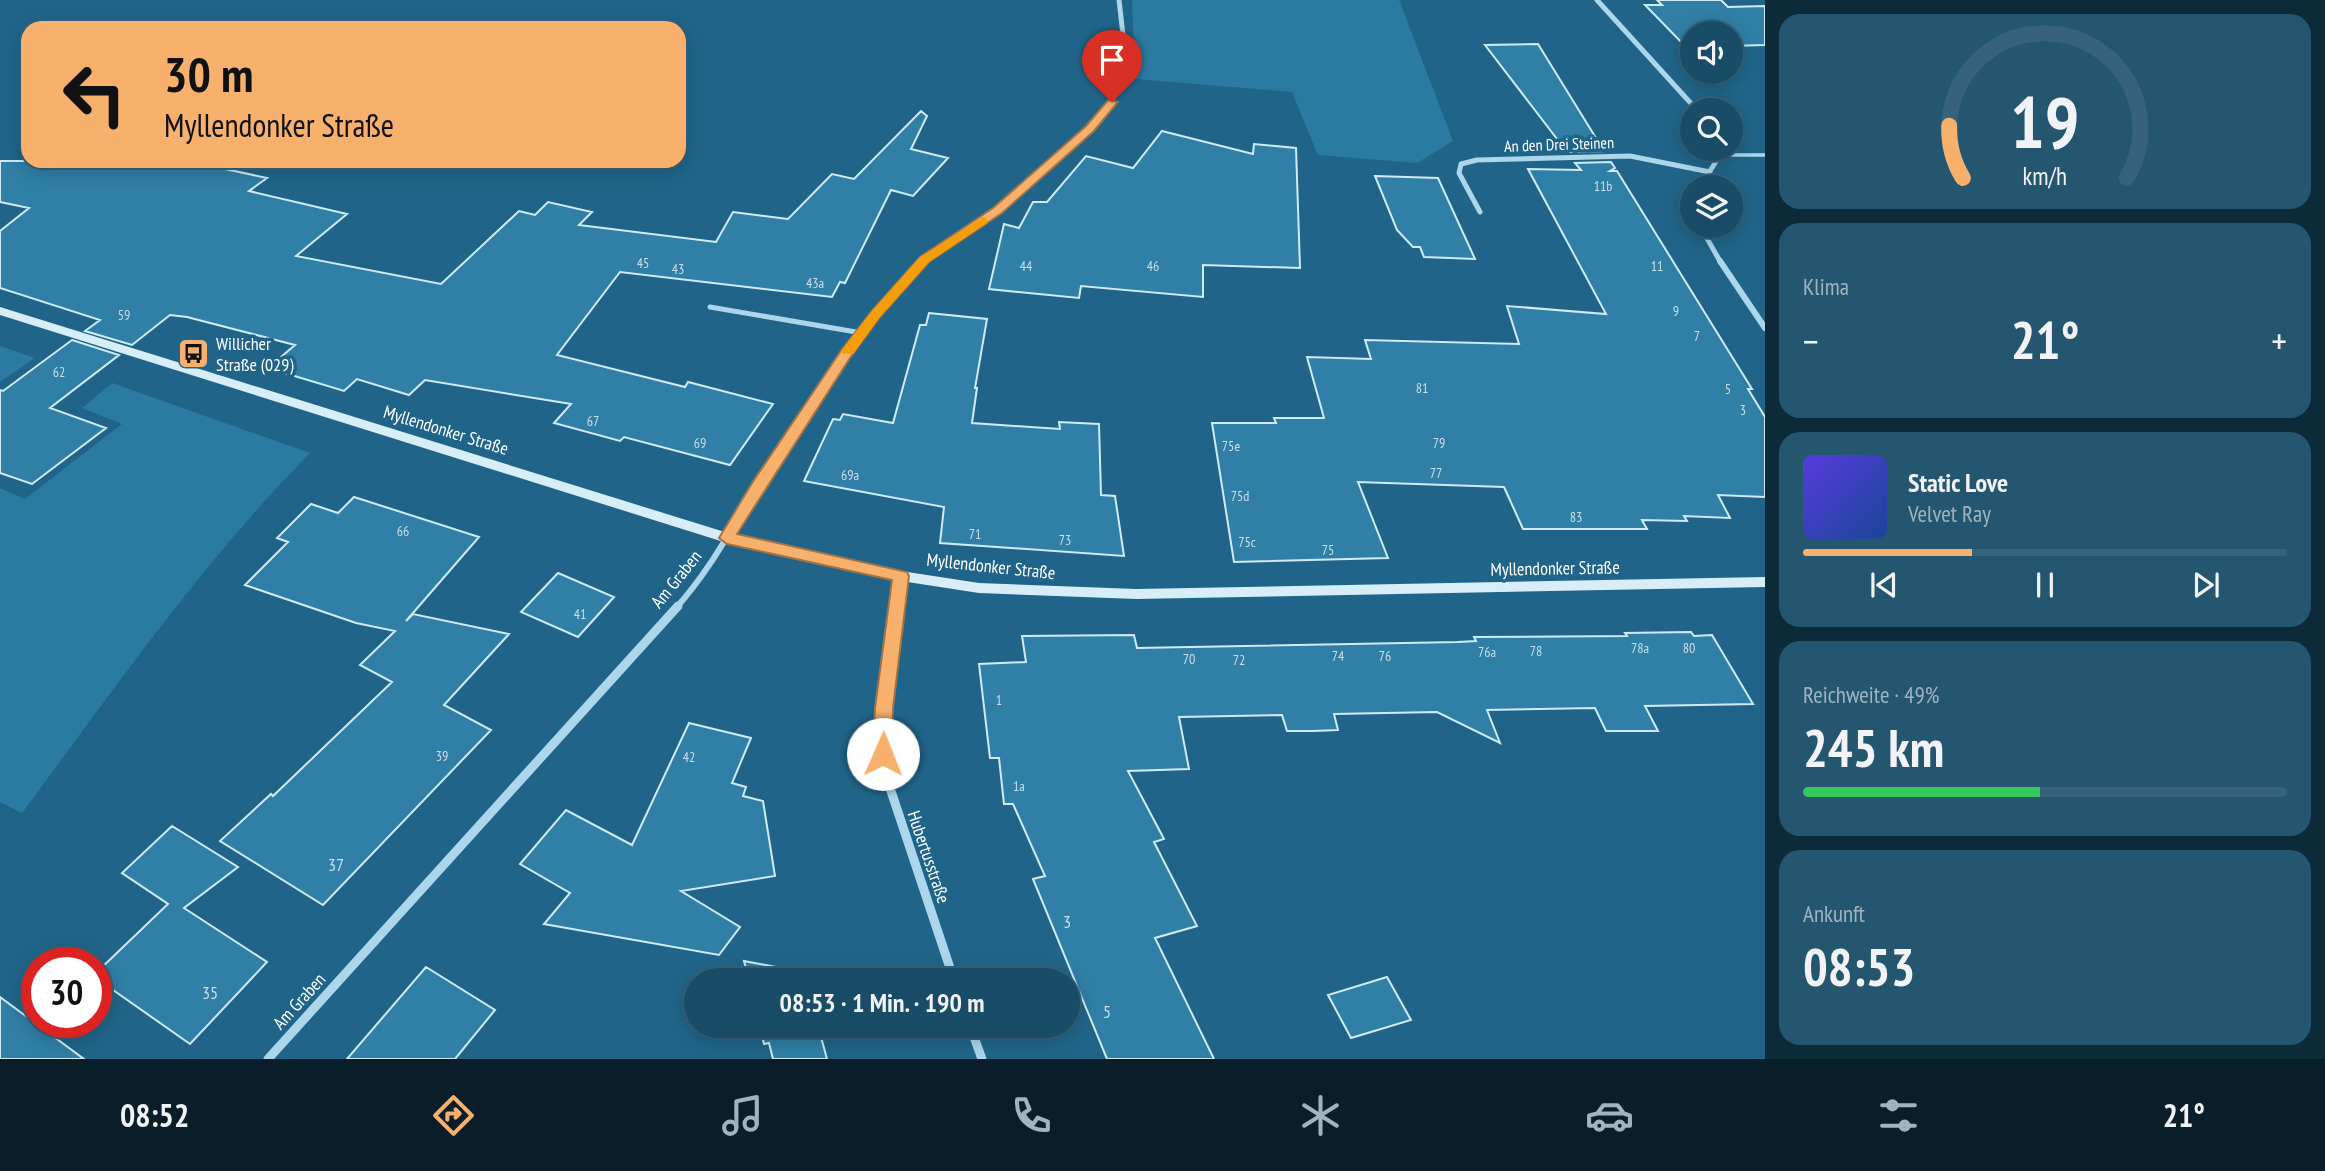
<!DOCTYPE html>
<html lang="de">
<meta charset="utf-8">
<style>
:root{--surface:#184c67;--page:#255670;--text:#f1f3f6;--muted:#9fb4c0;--line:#36637b;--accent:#f8b16c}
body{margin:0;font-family:"PT Sans Narrow",sans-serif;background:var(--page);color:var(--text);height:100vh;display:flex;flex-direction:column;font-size:26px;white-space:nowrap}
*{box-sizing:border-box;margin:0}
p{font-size:23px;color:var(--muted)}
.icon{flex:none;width:38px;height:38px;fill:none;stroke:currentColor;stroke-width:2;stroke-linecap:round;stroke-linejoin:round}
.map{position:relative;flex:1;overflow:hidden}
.side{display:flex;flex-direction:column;gap:14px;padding:14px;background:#0d2a39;width:560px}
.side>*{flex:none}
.banner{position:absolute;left:21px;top:21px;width:665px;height:147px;border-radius:21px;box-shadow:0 4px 18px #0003,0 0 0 2px var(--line);background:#f8b16c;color:#111;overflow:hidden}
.buttons{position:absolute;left:1680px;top:21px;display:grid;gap:14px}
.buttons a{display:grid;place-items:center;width:63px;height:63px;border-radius:50%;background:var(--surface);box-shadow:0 4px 18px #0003,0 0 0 2px var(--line);font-size:35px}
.speed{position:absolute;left:21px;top:947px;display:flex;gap:14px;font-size:35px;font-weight:700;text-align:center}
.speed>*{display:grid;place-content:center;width:91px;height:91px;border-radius:50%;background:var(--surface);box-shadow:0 4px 18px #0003,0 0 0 2px var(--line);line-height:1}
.speed .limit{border:10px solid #d22;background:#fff;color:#111}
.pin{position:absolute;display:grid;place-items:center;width:60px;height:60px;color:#fff;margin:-72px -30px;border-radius:50% 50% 50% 0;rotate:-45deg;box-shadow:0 0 7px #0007}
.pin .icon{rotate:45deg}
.me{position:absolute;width:77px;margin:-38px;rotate:1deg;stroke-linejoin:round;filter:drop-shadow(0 0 5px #0008)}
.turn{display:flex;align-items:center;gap:24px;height:147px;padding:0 28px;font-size:32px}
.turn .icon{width:91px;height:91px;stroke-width:2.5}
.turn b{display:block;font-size:49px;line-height:60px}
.big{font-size:52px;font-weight:600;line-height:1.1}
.side .card{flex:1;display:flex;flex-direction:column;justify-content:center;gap:10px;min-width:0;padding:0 24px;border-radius:21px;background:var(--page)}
.side .dial{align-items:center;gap:0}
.dial svg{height:182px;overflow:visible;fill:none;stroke:var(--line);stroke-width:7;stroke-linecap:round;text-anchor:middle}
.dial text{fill:var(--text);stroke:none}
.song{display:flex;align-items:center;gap:21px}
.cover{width:84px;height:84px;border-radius:10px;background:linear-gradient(135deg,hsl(250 70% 55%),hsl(220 70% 35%))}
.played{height:7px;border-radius:4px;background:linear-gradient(90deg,var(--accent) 35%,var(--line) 35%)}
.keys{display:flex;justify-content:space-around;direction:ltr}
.heat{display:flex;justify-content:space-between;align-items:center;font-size:38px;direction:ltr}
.charge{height:10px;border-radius:5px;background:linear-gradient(90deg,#34c759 49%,var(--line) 0)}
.trip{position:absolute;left:684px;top:968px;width:396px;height:70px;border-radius:35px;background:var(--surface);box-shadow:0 4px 18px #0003,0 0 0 2px var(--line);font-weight:600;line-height:70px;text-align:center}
.dock{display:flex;height:112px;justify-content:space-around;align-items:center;background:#0a1e29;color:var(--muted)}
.dock .icon{width:49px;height:49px}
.dock .current{color:var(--accent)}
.dock b{font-size:32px;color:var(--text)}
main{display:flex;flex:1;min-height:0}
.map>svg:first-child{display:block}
</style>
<main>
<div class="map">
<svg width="1765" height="1059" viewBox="0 0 1765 1059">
<rect width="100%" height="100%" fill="#206589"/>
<path fill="#2a7aa1" d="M1132,0H1399L1453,141L1417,163L1318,155L1292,92L1135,79Z
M0,346L35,358L0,382Z
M112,383L310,453C202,562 114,689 22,813L0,802V488L25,499L122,424L82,408Z"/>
<path fill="#307fa6" stroke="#d0ebf8" stroke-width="2" d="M1657,0H1721L1728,7L1765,6V45L1731,46V33H1692V47H1686L1645,5H1662Z
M1538,44L1604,151L1567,152L1485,45Z
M921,111L927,116L911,149L948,158L913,196L891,190L845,283L840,282L832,297L620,272L557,355L685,387L688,382L773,404L730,465L624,437L620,441L554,423L571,404L425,380L409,395L357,379L344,391L268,368L295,345L187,317L170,315L132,345L85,331L100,320L0,288V231L29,208L0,202V161H188L267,178L249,191L347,214L296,256L441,284L519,211L535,215L548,202L592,212L579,225L716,242L733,212L788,219L832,174L854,179Z
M1162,131L1253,154L1254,144L1296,148L1300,268L1203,265V297L1081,286L1079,298L989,289L1004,224L1019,228L1033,202H1047L1086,156L1133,168Z
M1611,162L1615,168L1610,171H1617L1752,389H1748L1765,417V497L1718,495L1730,518L1684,516L1687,521L1642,520L1647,529H1523L1504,487L1358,482L1388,558L1234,562L1212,423H1276L1274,418H1324L1307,357L1371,359L1365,340L1519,344L1507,306L1606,314L1528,169L1581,170L1575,163Z
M1375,176L1438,178L1475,259L1424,257L1420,247H1413L1397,230Z
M929,313L987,319L975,388H977L972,423L1060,429L1059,422L1099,424L1101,495L1115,496L1124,556L940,543L944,507L804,481L833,419L840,420L843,414L893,423L920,325H926Z
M72,340L119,355L50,408L106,428L32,484L0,473V390L3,391Z
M354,497L479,537L406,621L413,614L509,634L444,705L491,730L323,905L220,841L271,794L273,796L392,682L360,665L395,631L356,623L245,585L288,542L277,538L311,504L338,513Z
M558,573L614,597L578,637L521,612Z
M1691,632L1694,636L1712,635L1753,704L1645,706L1658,731H1606L1595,708L1487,710L1500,743L1437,712L1334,714L1338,730L1313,731H1287L1282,715L1179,717L1189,769L1128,771L1164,839L1154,842L1197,926L1155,938L1214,1059H1107L1033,879L1045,876L1013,804H1004L999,758H990L979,664L1026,662L1022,636L1134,635L1137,648L1458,642L1476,641L1474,637L1627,636L1625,633Z
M689,723L751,738L732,783L746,787L743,796L763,801L775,876L681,891L740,927L719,955L544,924L570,893L520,864L566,810L632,845Z
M172,826L238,867L184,908L267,962L190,1044L96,978V973L168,904L122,873Z
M744,961L803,972L805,980H749Z
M426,967L495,1010L455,1059H347Z
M1387,977L1411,1020L1351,1038L1328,995Z
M0,997L84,1059H0Z
M760,1026H818L827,1059H773L769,1043L764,1044Z"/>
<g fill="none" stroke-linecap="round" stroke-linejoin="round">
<path stroke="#acd6eb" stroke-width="3.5" d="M1720,155H1765"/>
<path stroke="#acd6eb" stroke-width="5" d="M710,307L862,333"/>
<path stroke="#acd6eb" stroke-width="5" d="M1597,0L1697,110
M1700,187L1720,155V149
M1480,212L1459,173L1461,164L1477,160L1630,156L1710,172
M1700,226L1721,263
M921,263L997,211L1103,115L1119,88L1123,75V35L1119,0"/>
<path stroke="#acd6eb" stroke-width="6" d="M1720,261L1765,328
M676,608C710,570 730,531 756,489C806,409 861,331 923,261
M897,608L901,576"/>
<path stroke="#acd6eb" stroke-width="9" d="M897,606L884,708L885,773L954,980
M970,1026L982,1059
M268,1059L678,606"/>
<path fill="#d7edf8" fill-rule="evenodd" d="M0,307L728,533L901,571L979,583L1136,589L1765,577V587L1136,599L979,593L901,581L727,543L0,315Z"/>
</g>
<path fill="#f8b16c" stroke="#a17346" stroke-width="2" d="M1108,100L1118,102L1094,131L1002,213L929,262L880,317L850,358L737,534L907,572L909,576L893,708L892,754L889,759L883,762L876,759L873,754L875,708L892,580L727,544L719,538L752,483L840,352L871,312L920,257L993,208L1086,126Z"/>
<path fill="#f59e0b" d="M983,217L987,218V223L929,262L880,317L853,354H843L841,351L871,312L920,257Z"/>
<defs>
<symbol id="bus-square" viewBox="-11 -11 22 22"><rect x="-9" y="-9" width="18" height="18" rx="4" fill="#f8b16c" stroke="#206589"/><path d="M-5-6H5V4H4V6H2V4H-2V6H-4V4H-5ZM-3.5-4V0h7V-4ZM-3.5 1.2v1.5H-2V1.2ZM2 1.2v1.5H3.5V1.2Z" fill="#111"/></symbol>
</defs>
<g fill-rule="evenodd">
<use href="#bus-square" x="176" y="336" width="35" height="35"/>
</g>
<g text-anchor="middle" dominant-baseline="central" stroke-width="7" stroke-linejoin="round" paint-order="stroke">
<g font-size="14" fill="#cbdfe9">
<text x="1603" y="186">11b</text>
<text x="643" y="263">45</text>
<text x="1026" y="266">44</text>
<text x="1153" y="266">46</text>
<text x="1657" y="266">11</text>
<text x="678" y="269">43</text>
<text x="815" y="283">43a</text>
<text x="1676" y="311">9</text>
<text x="124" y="315">59</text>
<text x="1697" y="336">7</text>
<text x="59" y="372">62</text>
<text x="1422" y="388">81</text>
<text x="1728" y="389">5</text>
<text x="1743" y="410">3</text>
<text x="593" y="421">67</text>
<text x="700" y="443">69</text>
<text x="1439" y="443">79</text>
<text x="1231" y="446">75e</text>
<text x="1436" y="473">77</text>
<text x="850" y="475">69a</text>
<text x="1240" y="496">75d</text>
<text x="1576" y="517">83</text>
<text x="403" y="531">66</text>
<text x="975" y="534">71</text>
<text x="1065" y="540">73</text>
<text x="1247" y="542">75c</text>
<text x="1328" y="550">75</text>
<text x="580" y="614">41</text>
<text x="1640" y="648">78a</text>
<text x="1689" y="648">80</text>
<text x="1536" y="651">78</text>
<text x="1487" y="652">76a</text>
<text x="1338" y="656">74</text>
<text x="1385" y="656">76</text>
<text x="1189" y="659">70</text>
<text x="1239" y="660">72</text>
<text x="999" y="700">1</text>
<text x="442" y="756">39</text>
<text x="689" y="757">42</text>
<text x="1019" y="786">1a</text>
</g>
<g font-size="16" fill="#fff" stroke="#206589">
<text transform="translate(1559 144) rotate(-2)">An den Drei Steinen</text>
</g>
<g font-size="18" fill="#fff" stroke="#206589" text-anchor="start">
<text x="216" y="343">Willicher<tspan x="216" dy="21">Straße (029)</tspan></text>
</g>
<g font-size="18" fill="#fff" stroke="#206589">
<text transform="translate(446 430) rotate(17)">Myllendonker Straße</text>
<text transform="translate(991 566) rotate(6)">Myllendonker Straße</text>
<text transform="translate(1555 568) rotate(-1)">Myllendonker Straße</text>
<text transform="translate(676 579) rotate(-51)">Am Graben</text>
<text transform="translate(929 857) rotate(71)">Hubertusstraße</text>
<text transform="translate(299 1001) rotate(-48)">Am Graben</text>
</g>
<g font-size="18" fill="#cbdfe9">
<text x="336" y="864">37</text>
<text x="1067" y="921">3</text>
<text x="210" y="992">35</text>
<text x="1107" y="1011">5</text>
</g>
</g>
</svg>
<div class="buttons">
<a><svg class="icon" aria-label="sound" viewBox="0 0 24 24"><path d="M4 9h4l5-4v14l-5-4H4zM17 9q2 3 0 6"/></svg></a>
<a><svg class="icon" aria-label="search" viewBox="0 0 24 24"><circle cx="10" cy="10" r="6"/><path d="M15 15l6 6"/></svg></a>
<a><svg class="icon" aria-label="layers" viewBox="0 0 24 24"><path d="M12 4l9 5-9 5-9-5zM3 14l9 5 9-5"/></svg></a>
</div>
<div class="speed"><div class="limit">30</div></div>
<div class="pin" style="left:1112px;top:102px;background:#d93025"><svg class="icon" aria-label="arrive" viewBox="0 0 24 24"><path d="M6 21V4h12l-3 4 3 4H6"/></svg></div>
<svg class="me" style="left:883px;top:754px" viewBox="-20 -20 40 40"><circle r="19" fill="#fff"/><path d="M0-13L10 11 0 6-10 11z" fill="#f8b16c"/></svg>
<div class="trip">08:53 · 1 Min. · 190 m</div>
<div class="banner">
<div class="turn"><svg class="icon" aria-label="left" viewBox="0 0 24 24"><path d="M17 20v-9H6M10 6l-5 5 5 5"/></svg><div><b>30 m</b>Myllendonker Straße</div></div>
</div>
</div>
<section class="side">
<div class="card dial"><svg viewBox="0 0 100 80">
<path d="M14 69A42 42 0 1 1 86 69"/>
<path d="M14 69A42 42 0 0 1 8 46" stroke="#f8b16c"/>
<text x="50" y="56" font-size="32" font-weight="700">19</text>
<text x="50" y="72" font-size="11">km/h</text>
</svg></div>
<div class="card"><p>Klima</p>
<div class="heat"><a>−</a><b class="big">21°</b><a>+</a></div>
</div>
<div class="card">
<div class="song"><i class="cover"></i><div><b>Static Love</b><p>Velvet Ray</p></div></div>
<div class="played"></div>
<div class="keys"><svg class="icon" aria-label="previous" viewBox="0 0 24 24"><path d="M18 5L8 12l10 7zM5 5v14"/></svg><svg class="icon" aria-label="pause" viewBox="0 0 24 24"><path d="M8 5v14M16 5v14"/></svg><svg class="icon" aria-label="next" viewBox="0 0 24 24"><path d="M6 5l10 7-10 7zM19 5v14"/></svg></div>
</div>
<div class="card"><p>Reichweite · 49%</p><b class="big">245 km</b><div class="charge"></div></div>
<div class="card"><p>Ankunft</p><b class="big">08:53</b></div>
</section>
</main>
<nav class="dock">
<b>08:52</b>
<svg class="icon current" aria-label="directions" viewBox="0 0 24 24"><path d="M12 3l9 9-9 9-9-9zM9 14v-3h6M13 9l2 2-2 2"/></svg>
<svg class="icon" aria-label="music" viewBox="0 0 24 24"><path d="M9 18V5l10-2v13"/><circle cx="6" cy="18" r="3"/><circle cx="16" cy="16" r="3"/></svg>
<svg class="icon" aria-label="phone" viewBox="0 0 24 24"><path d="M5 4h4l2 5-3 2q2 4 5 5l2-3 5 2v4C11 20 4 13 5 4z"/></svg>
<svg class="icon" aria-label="climate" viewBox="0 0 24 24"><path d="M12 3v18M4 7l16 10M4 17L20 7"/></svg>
<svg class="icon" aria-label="car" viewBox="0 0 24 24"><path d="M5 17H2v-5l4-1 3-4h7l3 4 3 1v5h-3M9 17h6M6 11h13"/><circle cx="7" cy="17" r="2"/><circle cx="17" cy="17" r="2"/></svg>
<svg class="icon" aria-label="filters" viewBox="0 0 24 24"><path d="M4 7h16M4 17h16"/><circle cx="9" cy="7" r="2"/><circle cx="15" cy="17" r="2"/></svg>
<b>21°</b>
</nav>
